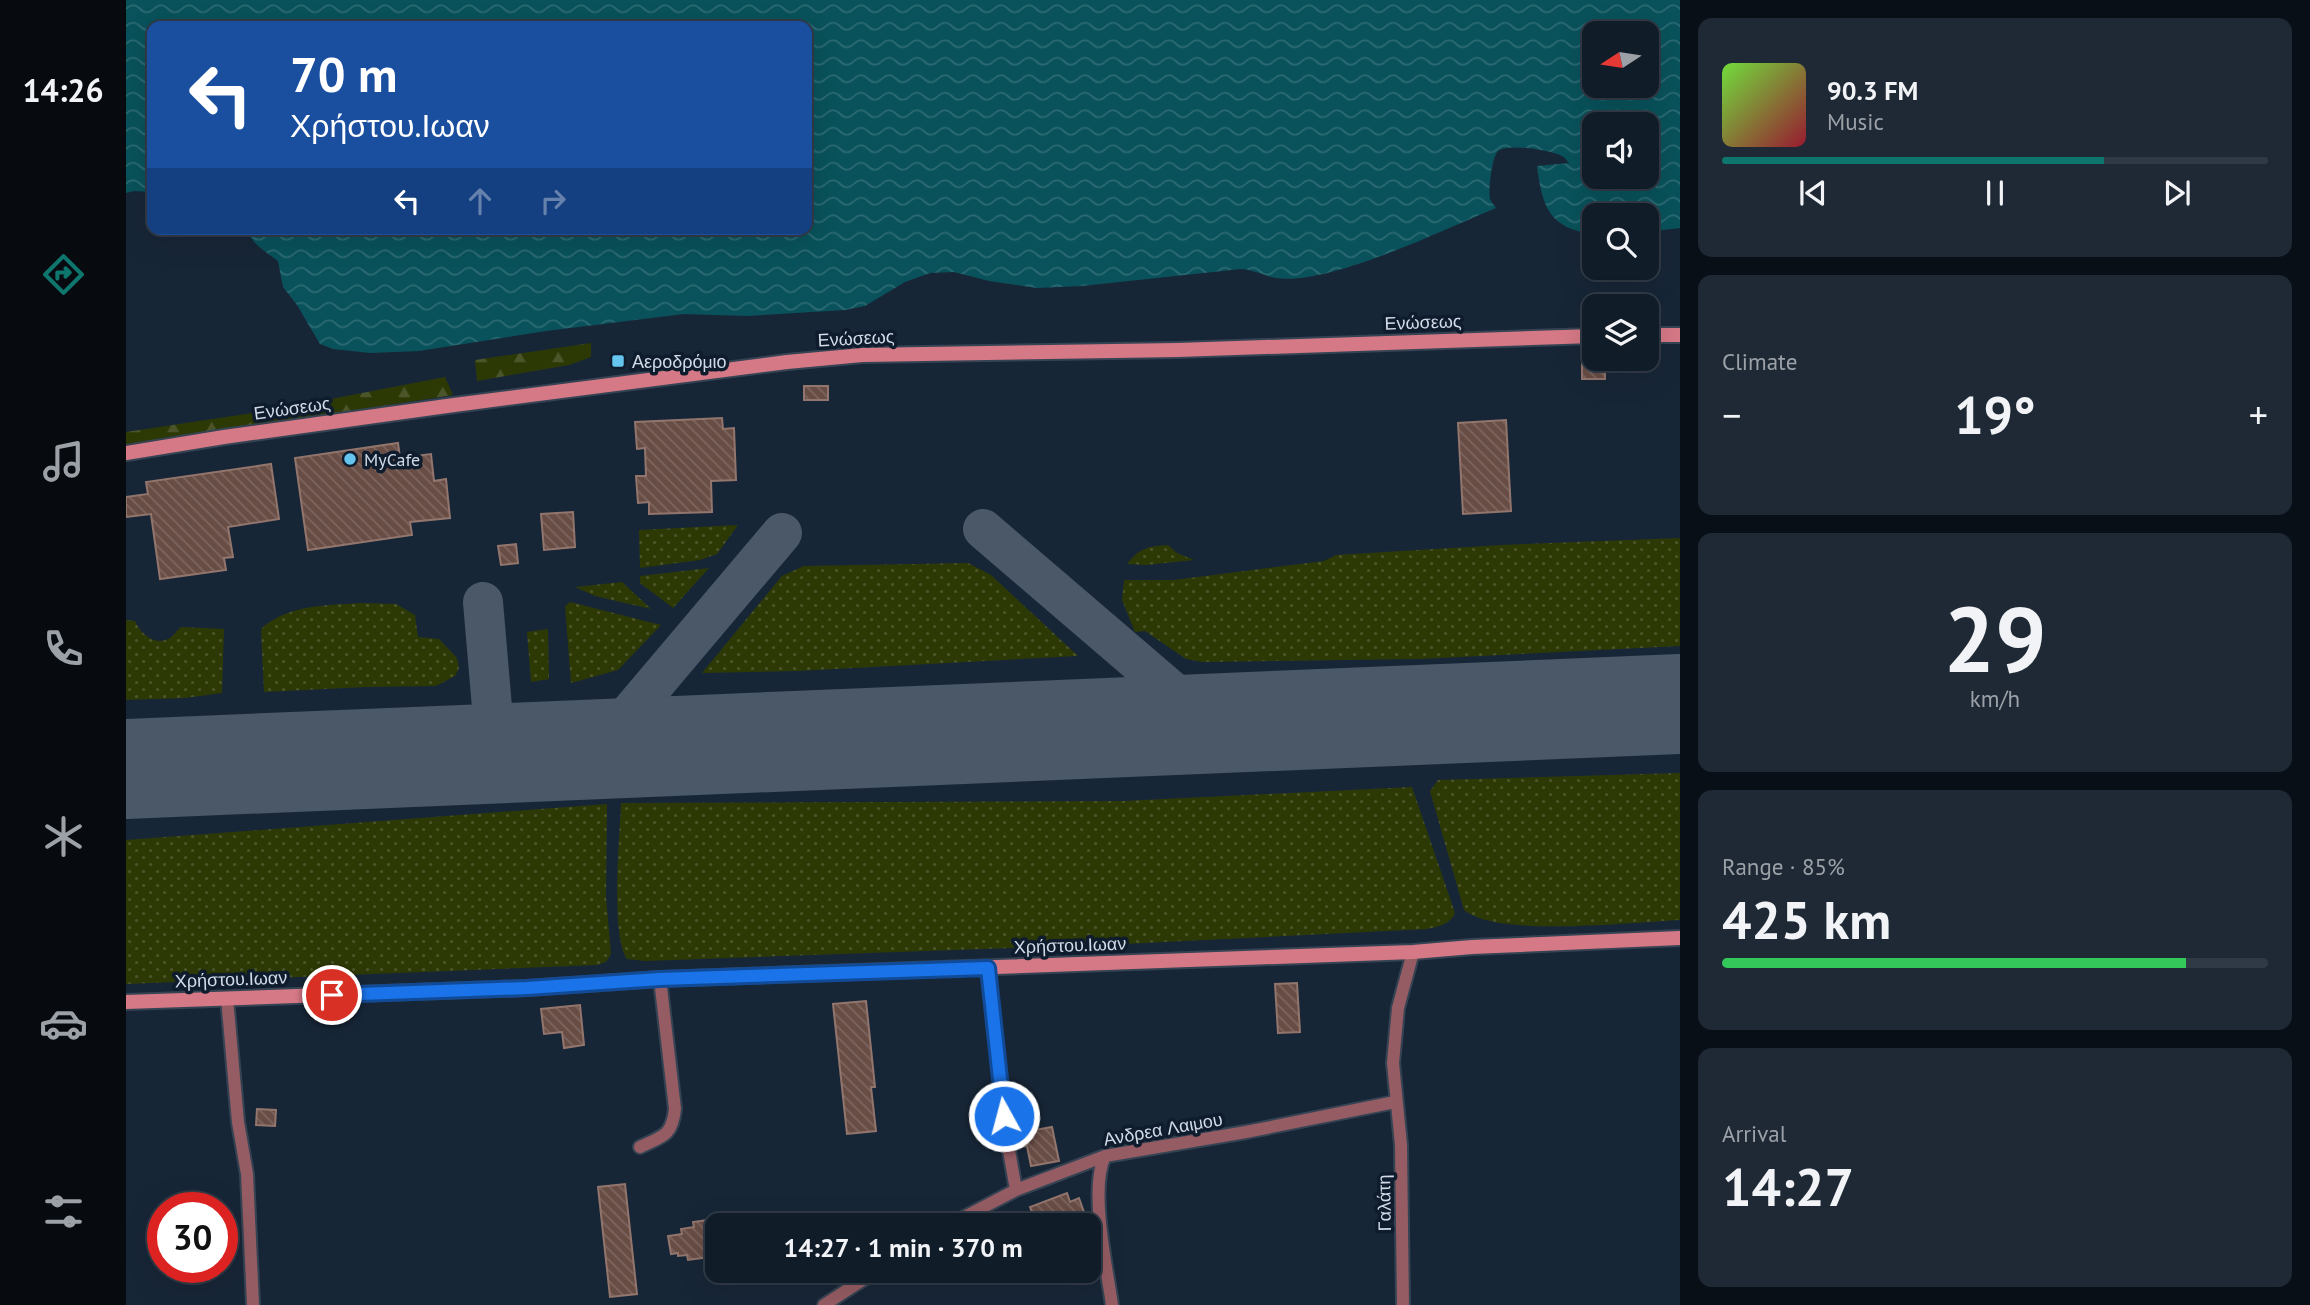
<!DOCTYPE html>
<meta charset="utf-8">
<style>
:root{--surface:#111c29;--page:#1e2935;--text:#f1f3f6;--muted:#9ca1a8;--line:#303a46;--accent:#0f766e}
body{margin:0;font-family:"PT Sans",sans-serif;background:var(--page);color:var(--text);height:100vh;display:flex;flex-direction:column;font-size:26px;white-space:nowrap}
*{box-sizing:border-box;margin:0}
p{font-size:23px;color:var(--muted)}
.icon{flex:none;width:38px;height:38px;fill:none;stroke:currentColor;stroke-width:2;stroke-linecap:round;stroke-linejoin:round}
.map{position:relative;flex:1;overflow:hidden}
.drawer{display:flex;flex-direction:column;gap:18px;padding:18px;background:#090f17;width:630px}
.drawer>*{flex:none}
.guide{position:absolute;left:21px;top:21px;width:665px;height:214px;border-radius:14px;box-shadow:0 7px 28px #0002,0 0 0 2px var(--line);background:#1a4fa0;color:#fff;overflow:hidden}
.needle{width:46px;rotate:258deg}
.buttons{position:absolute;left:1456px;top:21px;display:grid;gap:14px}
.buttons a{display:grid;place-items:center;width:77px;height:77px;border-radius:14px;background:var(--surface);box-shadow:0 7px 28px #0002,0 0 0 2px var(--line);font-size:35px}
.speed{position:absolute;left:21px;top:1192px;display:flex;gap:14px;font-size:35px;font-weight:700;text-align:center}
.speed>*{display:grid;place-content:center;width:91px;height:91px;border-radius:50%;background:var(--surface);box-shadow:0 7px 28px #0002,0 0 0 2px var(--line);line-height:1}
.speed .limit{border:10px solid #d22;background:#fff;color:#111}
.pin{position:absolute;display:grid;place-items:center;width:60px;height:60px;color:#fff;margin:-30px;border:4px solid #fff;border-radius:50%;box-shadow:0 2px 7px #0007}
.me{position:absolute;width:77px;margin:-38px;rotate:353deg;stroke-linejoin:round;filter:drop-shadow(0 0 5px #0008)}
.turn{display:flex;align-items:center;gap:24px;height:147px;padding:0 28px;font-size:32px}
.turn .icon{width:91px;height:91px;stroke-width:2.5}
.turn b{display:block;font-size:49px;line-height:60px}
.lanes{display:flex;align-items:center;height:66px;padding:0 28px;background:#0003;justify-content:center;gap:35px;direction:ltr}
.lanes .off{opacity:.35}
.big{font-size:52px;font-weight:800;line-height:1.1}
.drawer .tile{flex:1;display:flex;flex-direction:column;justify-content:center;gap:10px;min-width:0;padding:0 24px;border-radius:14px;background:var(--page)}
.drawer .dial{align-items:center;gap:0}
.dial b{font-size:91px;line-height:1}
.song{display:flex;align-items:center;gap:21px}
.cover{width:84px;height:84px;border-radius:10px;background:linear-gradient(135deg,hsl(100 70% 55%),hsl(350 70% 35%))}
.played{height:7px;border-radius:4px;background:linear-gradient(90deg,var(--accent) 70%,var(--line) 70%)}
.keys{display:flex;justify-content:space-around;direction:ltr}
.heat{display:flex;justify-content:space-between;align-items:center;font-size:38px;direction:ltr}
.charge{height:10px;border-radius:5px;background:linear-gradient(90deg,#34c759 85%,var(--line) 0)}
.trip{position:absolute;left:579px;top:1213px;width:396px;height:70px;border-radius:14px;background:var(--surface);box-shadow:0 7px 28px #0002,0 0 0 2px var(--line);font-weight:800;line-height:70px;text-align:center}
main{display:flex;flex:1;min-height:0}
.dock{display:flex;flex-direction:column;width:126px;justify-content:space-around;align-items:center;background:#070b10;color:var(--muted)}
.dock .icon{width:49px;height:49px}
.dock .active{color:var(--accent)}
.dock b{font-size:32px;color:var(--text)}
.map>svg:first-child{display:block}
</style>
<main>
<nav class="dock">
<b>14:26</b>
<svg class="icon active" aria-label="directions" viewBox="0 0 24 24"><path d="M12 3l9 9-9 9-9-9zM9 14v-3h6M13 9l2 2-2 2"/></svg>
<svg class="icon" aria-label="music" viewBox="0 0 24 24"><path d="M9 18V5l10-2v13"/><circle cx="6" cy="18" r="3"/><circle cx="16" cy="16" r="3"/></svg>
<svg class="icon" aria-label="phone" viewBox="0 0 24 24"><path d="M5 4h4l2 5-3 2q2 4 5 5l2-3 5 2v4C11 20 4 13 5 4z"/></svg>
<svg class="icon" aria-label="climate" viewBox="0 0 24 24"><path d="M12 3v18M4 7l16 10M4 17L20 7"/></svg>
<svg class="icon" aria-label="car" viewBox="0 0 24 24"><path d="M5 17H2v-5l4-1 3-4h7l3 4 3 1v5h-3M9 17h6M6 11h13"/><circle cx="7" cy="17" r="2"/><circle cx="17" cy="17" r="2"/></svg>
<svg class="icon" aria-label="filters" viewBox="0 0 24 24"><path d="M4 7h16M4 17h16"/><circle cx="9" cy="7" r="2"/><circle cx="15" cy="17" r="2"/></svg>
</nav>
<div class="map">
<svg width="1554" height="1305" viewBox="0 0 1554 1305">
<defs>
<pattern id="grass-dots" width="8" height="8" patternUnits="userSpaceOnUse" patternTransform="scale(1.75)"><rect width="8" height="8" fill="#2d3905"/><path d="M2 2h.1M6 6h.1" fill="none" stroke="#4b5529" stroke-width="1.8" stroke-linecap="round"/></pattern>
<pattern id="forest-firs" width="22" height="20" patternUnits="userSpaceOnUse" patternTransform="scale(1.75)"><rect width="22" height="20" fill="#2d3905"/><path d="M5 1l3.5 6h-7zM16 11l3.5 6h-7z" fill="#4b5529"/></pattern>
<pattern id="water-waves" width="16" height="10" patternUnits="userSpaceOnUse" patternTransform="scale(1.75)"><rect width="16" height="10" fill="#09525b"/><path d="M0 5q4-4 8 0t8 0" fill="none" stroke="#2c6a73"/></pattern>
<pattern id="building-back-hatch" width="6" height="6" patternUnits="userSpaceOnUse" patternTransform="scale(1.75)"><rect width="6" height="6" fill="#684d45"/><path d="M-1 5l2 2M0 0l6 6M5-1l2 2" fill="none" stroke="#7d6660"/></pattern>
</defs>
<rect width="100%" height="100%" fill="#172637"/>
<path fill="url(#grass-dots)" d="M612,525L591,554L574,560L514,568L513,530Z
M1554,538V646L1295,659L1076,662L1060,659L1019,631L1009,632L996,600L998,580H1048L1198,561L1210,555L1375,545Z
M1042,545L1051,553L1068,560L1020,565L1001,564C1013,548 1023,546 1042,545Z
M842,563L865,575L952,656L671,671L576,673L656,576L678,566Z
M583,568L547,608L514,583V576Z
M496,582L525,609L469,596L449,587Z
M444,602L535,625L492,670L445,683L439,606Z
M234,603L270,604L289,615L292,637L313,639L331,658L333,668L329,676L310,686L239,687L138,692L135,629C163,604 198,606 234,603Z
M0,620L9,621C14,633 28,646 42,639C47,637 51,630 55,627L98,629L96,693L59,698L0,700Z
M422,629L423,679L405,682L401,632Z
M1554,773V920C1507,922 1372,938 1338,910L1304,791L1312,780Z
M1286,787L1329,913C1325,924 1311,927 1301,929L997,944L519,961L501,959C484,933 494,837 495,803L998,801Z
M481,804L480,897L485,954L480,962L471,965L0,984V840Z"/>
<path fill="url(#forest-firs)" d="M465,343V357L443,365L351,381L349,360Z
M319,377L327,395L0,446V432L153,409Z"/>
<path fill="url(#water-waves)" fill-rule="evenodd" d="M0,0H1554V228L1521,232V215H1468V234C1423,229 1416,206 1411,166L1443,163C1441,161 1439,157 1436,156C1425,150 1381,143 1372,151C1366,156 1362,191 1364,199C1365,202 1368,205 1370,208C1319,229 1202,286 1151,278C1140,277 1130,270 1115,269L956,286L911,288L863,281L828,272L804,273L779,282L739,306L719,310L621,316L558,314L420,331L293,351L244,353L207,349L194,344L171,305L157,287L152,261C140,252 126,244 120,229H681V26H26V192L8,191L0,193ZM1468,33H1521V86H1468ZM1468,124H1521V177H1468Z"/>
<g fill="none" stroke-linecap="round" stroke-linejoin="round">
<path stroke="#4a5868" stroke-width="40" d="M857,529L1061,704L1094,723
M527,687C511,713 519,728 542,746
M997,727C1035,719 1043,695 1017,666
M445,750L477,739L498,720L656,533
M347,754C360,744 365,736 367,719L357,602"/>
<path stroke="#4a5868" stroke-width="100" d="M0,769L1554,704"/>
</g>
<path fill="url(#building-back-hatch)" stroke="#92756c" stroke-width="2" d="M1456,361H1479V379H1456Z
M678,386H702V400H678Z
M596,418L597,429L608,428L610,480L585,481L586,512L523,514V502L512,503L510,476H520L519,448L511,449L509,422Z
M1380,420L1385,511L1337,514L1332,423Z
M272,443L274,458L305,454L308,481L320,479L324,518L284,522L286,535L182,550L169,458Z
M145,464L153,519L102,527L107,557L98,558L100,570L34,579L25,514L0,517V497L22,494L20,482Z
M447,512L449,547L418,550L415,514Z
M390,544L392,563L375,565L372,546Z
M1171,983L1174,1032L1152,1033L1149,984Z
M740,1001L749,1087H745L750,1131L721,1134L707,1004Z
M454,1005L458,1045L438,1048L436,1032L418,1034L415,1009Z
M131,1109L150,1110L149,1126L130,1125Z
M926,1127L933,1161L905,1166L901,1146L895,1147L892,1133Z
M499,1184L511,1294L484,1297L472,1187Z
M941,1193L944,1202L953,1198L959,1215L934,1225H911L904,1207Z
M589,1219L592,1256L562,1260L561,1255L552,1256V1253L545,1254L542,1236L556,1234L555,1229L568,1227L567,1222Z"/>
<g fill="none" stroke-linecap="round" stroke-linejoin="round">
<defs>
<path id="street" d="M862,968L881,1139L890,1190
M101,998L112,1122L121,1174L127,1305
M514,1147C537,1136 546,1136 549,1109L534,979
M979,1156C963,1189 981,1268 986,1305
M823,1225L890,1190L979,1156L1120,1132L1269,1102
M698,1305L752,1270
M1277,1305L1275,1145L1267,1063L1272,1008L1287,952"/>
<path id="secondary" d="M1521,335H1554
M0,453L98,437L328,405L661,362L736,355L1052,350L1468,336
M0,1002L401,988L534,979L1287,952L1346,947L1554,938"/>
</defs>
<use href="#street" stroke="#354353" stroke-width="16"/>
<use href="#secondary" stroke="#354353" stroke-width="18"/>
<use href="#street" stroke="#955c63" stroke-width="12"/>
<use href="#secondary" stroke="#d67987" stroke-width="14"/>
</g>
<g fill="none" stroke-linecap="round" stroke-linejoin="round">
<defs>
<path id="route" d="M206,995L401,988L534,979L862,968L878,1116"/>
</defs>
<use href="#route" stroke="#114b97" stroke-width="18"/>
<use href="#route" stroke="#1a73e8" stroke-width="12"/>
</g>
<g fill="#65c5ee" stroke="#0e1c2d" stroke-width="2.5">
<rect x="485" y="354" width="14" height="14" rx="3.5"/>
<circle cx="224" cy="459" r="7"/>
</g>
<g text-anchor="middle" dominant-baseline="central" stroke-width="7" stroke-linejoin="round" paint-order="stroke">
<g font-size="18" fill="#d2dbe7" stroke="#0e1c2d">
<text transform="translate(1297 322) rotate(-2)">Ενώσεως</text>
<text transform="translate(730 338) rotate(-3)">Ενώσεως</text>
<text transform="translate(166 408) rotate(-8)">Ενώσεως</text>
<text transform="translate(944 945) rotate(-2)">Χρήστου.Ιωαν</text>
<text transform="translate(105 979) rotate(-2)">Χρήστου.Ιωαν</text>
<text transform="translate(1037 1129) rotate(-10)">Ανδρεα Λαιμου</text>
<text transform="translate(1258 1203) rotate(-91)">Γαλάτη</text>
</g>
<g font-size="18" fill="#d2dbe7" stroke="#0e1c2d" text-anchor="start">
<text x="506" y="361">Αεροδρόμιο</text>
<text x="238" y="459">MyCafe</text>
</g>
</g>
</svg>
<div class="buttons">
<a><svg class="needle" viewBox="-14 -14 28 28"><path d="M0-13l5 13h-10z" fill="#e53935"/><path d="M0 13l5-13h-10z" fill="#9ca1a8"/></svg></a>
<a><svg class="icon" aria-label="sound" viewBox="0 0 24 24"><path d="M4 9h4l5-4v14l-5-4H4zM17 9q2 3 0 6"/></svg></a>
<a><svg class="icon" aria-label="search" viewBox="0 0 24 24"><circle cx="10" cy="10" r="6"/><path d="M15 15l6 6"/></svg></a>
<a><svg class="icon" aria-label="layers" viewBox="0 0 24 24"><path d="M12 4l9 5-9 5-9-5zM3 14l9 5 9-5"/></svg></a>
</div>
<div class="speed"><div class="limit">30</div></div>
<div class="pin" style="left:206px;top:995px;background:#d93025"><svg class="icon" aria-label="arrive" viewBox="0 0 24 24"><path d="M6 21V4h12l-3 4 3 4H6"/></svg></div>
<svg class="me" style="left:878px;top:1116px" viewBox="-20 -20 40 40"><circle r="17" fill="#1a73e8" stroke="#fff" stroke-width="3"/><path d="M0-11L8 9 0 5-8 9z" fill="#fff"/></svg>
<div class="trip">14:27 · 1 min · 370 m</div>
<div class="guide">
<div class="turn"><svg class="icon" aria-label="left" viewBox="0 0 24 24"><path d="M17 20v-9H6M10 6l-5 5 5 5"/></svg><div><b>70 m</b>Χρήστου.Ιωαν</div></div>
<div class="lanes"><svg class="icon" aria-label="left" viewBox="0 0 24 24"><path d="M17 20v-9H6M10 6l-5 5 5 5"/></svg><svg class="icon off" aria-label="ahead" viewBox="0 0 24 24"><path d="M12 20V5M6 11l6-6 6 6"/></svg><svg class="icon off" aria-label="right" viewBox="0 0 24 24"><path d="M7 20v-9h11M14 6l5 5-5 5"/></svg></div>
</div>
</div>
<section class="drawer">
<div class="tile">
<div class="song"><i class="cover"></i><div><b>90.3 FM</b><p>Music</p></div></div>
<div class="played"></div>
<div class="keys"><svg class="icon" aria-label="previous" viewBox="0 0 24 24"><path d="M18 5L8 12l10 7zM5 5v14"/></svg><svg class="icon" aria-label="pause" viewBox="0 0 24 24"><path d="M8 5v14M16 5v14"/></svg><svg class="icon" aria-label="next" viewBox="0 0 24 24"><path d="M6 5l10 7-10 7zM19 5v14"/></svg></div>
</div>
<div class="tile"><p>Climate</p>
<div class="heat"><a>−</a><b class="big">19°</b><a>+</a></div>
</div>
<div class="tile dial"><b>29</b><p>km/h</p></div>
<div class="tile"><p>Range · 85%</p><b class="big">425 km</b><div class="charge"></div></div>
<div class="tile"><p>Arrival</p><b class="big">14:27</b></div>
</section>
</main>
